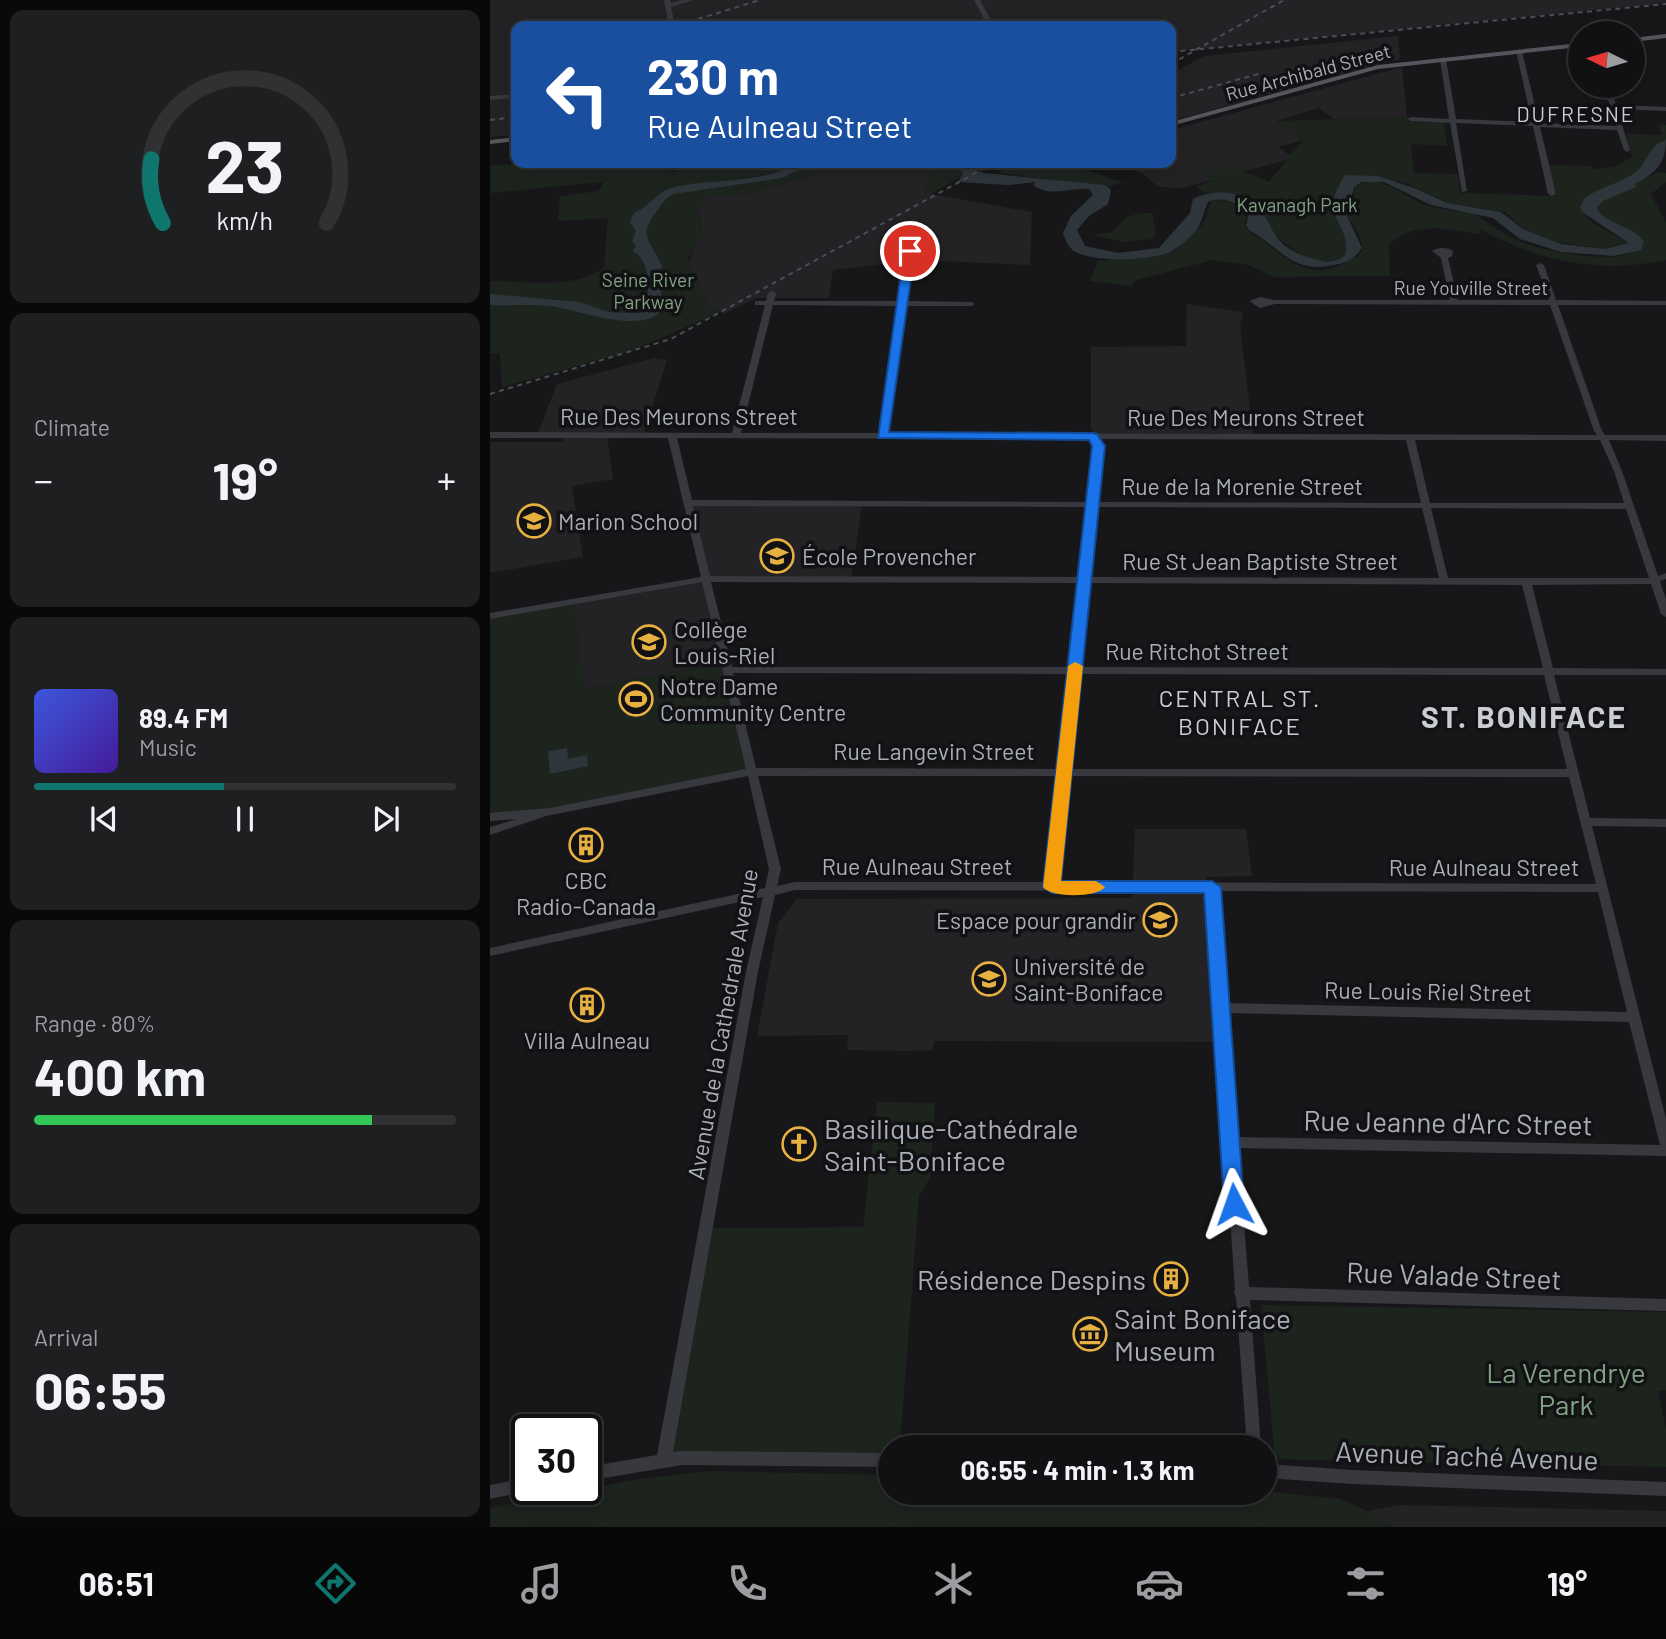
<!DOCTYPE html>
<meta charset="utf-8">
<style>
:root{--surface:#111113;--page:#1e1f21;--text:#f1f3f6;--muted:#9c9da0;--line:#303133;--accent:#0f766e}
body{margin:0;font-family:Barlow,sans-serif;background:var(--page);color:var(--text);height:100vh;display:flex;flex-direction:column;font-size:26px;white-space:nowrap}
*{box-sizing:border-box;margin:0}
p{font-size:23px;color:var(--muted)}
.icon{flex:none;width:38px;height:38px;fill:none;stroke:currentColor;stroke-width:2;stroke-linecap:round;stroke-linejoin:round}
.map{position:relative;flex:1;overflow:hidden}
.panel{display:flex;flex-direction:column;gap:10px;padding:10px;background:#09090a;width:490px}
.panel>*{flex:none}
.top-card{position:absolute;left:21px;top:21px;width:665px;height:147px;border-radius:14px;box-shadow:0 4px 18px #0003,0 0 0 2px var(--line);background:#1a4fa0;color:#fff;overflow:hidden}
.needle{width:46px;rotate:275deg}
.tools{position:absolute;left:1078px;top:21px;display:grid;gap:14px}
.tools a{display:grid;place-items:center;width:77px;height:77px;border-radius:50%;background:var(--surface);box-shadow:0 4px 18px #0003,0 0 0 2px var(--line);font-size:35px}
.speed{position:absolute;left:21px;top:1414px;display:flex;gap:14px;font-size:35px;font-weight:700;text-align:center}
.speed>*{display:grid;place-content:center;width:91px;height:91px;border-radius:50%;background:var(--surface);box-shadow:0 4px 18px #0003,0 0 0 2px var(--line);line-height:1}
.speed .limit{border:4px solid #111;border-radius:10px;background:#fff;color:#111}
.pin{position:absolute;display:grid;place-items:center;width:60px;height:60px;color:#fff;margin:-30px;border:4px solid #fff;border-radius:50%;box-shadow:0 2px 7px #0007}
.me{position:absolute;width:77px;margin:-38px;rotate:356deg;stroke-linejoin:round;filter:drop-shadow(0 0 5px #0008)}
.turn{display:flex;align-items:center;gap:24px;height:147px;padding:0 21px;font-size:32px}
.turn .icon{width:91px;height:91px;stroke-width:2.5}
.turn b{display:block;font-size:49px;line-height:60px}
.big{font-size:52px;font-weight:700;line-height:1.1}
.panel .widget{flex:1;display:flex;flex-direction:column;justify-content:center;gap:10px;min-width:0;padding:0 24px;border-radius:14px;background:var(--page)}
.panel .dial{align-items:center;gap:0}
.dial svg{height:182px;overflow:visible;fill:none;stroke:var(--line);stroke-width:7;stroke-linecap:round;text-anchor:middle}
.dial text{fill:var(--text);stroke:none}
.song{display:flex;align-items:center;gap:21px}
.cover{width:84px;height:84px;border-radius:10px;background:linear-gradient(135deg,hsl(230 70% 55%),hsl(260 70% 35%))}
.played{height:7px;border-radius:4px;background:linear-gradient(90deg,var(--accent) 45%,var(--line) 45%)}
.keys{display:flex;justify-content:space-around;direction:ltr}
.heat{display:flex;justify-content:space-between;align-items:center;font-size:38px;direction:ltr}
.charge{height:10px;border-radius:5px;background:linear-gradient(90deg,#34c759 80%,var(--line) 0)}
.trip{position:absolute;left:388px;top:1435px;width:399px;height:70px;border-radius:35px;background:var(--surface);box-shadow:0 4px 18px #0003,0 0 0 2px var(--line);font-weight:700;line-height:70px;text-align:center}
.tabs{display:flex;height:112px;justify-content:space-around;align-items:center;background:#070708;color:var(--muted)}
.tabs .icon{width:49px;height:49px}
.tabs .active{color:var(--accent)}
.tabs b{font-size:32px;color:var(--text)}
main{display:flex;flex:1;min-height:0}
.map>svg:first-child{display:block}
</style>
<main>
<section class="panel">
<div class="widget dial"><svg viewBox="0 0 100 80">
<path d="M14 69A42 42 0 1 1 86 69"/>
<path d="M14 69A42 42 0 0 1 9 41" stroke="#0f766e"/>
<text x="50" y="56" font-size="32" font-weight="700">23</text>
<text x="50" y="72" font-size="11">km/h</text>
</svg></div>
<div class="widget"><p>Climate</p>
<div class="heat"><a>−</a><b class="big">19°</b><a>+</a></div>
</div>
<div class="widget">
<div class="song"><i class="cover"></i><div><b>89.4 FM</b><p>Music</p></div></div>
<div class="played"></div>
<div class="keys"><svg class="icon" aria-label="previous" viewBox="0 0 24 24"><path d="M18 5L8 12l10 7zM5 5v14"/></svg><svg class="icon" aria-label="pause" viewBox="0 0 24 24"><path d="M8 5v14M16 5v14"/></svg><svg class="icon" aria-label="next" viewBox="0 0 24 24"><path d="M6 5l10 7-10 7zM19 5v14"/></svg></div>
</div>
<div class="widget"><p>Range · 80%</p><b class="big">400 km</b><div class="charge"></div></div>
<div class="widget"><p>Arrival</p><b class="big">06:55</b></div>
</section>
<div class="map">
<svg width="1176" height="1527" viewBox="0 0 1176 1527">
<rect width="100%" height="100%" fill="#171719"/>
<path fill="#232326" d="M0,0H1176V3L681,52V26H26V96L0,98Z
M908,36L910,59L681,121V74L714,56Z
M912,67L917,117L844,119L829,108L787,121L813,140L788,147L804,158L692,188L669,187L650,172L631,167L591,163H681V130Z
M26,98V135L0,137V100Z
M357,163H445L436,189L441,194L542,212L540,265L426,260L343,270L339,298H266L234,314L222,308L208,288L207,276L198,264L212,229L207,205L218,197L259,194Z
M697,304L753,312L750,326L763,434L605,435L601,429V347L696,346Z
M164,358L177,360L153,436H117L123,479L82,486L93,557L0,573V442H74V435H47L67,384Z
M197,503L372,505L361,580L215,579L235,662L94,689L83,602L214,579Z
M645,829H756L762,876L716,877L724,1042L444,1041L443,1050L420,1051L357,1050L358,1035L267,1036L288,923L307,899L642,898Z
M909,1505L1176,1511V1527H899L878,1511Z"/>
<path fill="#1d241e" d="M917,117L924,122L954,123L957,146L921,144L924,173L967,174L971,193L1067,196L1059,165L1101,166L1102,169L1124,167L1142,157L1136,134L1172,135L1169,125H1176V140L1171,141L1151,167L1137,179L1094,199L1090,209L1100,221L1138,243L1115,249L1064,242L1034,229L1015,212L958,203L916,183L864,175C820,208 864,221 855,255C833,273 799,250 784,232C776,221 774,209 762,201C748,191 731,192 714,193L706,186L723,181L708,170L748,169L779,182L813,140L786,121Z
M34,163H192L178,173L209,163H357L259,194L218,197L207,205L213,236L198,259V263C211,280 209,302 230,312L141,351L12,387L10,353L0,354V281C38,281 82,290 114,268L118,218L68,221L70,196L109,191L113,182L0,193V166Z
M445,163H495L441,194L436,189Z
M525,163L598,171L633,182L618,187L508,173Z
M1166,173H1176V182L1161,194L1176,223V260C1110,274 1047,262 989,228L990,233L986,234C957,228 923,222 899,244L900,276L784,277L758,265L723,260L646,280L641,286L600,281L608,261L685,251L714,223L721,201C737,198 748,204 757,218L754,223L758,231C789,249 815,285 852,264C862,258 866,259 873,249L870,236L858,217L865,187C888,171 912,195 933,204C949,210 967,211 984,213C990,219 1020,237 1029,241C1052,251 1120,264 1142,252C1146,250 1150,243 1153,240C1142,226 1112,223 1107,208L1113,201Z
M652,213H662L666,234L663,239L634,242L602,235L623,232L636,217Z
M83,602L94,689L235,662L261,772L60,812L0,817V616Z
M387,1102L445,1103L440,1178L429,1195L410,1447H401V1460L174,1459L215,1228L373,1227Z
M771,1305L1176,1312V1390L1168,1391L1176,1430V1467L785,1459Z
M221,1471L401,1475V1493L775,1491L850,1499L878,1511L899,1527H0V1508L148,1479Z"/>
<path fill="#2e363c" d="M1176,140C1176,163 1165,174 1145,184L1146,187L1113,201L1107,208C1113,224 1144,225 1154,242L1151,250L1124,256L1071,252L1030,239L1003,218L941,205L894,182H872L864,187L857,216L872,248C863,261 854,263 844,265C803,274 793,250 759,230L756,225L758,217C749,203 736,196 719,201C712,212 713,227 699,238C695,242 687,248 682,251C662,261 603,263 584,251C578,247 575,239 573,233L581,216L603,195L599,189C581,187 560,198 543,185L546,182L518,185L468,182L473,174L467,163H478L483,169L494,173L615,185L621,190L618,204L599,216L587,230L595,246L628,253L669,248L700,213L703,199C726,187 757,191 773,213C780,224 784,236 794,245C803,252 813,256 824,259C835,263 846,263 855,255C863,224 826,219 855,175L888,176L927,189L957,203L1011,212L1033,229L1071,244L1115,249L1139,243L1092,212L1090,208L1094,199C1110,186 1131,184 1147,171C1158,161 1160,144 1176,140Z
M307,163H323L292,178L183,194C173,200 170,207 164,215C147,239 163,242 172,267L168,273L173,308C155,337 87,309 60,306C40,304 20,306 0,305V294L89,302L119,312L149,313C163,303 159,266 150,257C148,254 144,253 143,250L146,246L142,241L146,231L140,222L144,213C159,207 168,191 184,187C222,178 272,185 307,163Z
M77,748L78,759L97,755L98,766L60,774L58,751Z"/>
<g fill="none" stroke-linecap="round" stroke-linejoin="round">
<path fill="#38393e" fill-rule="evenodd" d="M174,0H180L181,3L193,0H203L181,7L185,26H179Z
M484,0H490L504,26H498Z
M1029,49L1032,51L1049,123L1126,126L1114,86H1120L1126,105L1176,107V111L1127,109L1140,150L1137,152L1134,150L1127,130L1050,127L1066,194L1062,196L1058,194L1043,126L966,123L977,191L972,192L960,123L921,121L918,119L921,117L959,119L950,59L953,57L956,59L966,119L1042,122L1026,51Z
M26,94V98L0,100V96Z
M422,220L429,222L417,301L481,302L485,304L481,306H416L396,433L1107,435L1104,431L1060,305L785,304L770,308L759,301L770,297L785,300H960L951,258L942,251C947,247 958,247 963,251L962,256L958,258L968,300H1059L1046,265L1050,263L1054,265L1066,300L1176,301V305H1068L1112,431L1115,435H1176V441L1119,440L1132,471L1168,576L1176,573V579L1170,581L1176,600V617L1171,614L1161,584L1042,585L1063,668L1176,669V675H1064L1100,818L1176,819V827L1102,826L1176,1119V1156L748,1148L759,1287L1176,1299V1311L760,1300L771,1447H757L746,1297L744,1293L745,1290L735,1146L733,1142L734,1138L717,891L305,890L285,895L268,972L183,1452L192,1451L401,1453V1467L192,1465L96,1481V1467L167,1455L256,972L273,897L0,956V948L275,888L279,869L258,776L56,816L0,835V827L27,819L0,821V813L60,808L256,769L212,582L0,619V613L211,577L178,438H0V432L242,433L275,305H265V301H276L278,293L282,291L286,293L284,301H409ZM283,305L408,306L388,433H251ZM187,438L600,439L604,446L598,502L202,500ZM608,439L916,440L931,503L607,502L612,446ZM925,440H1110L1124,471L1134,503H940ZM203,506L597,507L590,577L220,576ZM606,507L932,508L949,578L599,577ZM941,508L1136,509L1159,578H958ZM221,582L589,583L580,667H242ZM598,583L1032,585L1053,668L590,667ZM243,673L579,674L569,769L266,768ZM589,674L1054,675L1077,769H580ZM268,776H568L557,882H305L287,886L291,869ZM579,776L1079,777L1106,884L568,882ZM728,891L1108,892L1137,1012L737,1003ZM737,1013L1139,1022L1170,1145L747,1137Z
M775,1464L862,1470L1176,1482V1496L862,1484L775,1478Z
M37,1478V1489L42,1490L0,1499V1485Z"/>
<path fill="#55565d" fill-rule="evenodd" d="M1176,34V38L1143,42V38Z
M1090,43V47L888,69L681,126V122L888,65Z
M26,137V141L0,144V140Z"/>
<path stroke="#4c4d53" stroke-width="2" stroke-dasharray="5 4.5" stroke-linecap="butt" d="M208,19L270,0
M681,52L1176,4
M681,64L794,0
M681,98L772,73
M0,120L26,117
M0,394L181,339L504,163"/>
</g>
<path fill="#1a73e8" stroke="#114b97" stroke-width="2" d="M420,248L425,251L399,432L603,433L607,434L615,446L571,881H722L731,887L754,1204L751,1211L744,1213L737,1211L734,1204L714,893H562L553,887L602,446L599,440L388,438L414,251Z"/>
<path fill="#f59e0b" d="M585,662L593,666L571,881H606L615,887C607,898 561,898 553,887L578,666Z"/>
<defs>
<symbol id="school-ring" viewBox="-11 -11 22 22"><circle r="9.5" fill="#121214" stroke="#e7b142" stroke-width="1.5"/><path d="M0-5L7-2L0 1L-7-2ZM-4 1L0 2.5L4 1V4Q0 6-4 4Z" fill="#e7b142"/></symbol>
<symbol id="stadium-ring" viewBox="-11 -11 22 22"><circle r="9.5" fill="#121214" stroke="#e7b142" stroke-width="1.5"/><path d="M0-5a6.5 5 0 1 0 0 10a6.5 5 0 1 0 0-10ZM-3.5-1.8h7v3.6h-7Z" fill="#e7b142"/></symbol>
<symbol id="building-ring" viewBox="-11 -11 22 22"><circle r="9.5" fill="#121214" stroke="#e7b142" stroke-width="1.5"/><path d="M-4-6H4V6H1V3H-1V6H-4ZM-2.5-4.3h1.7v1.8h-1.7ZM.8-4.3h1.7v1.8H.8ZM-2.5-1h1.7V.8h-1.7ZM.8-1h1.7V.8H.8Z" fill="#e7b142"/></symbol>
<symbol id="university-ring" viewBox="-11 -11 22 22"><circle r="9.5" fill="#121214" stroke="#e7b142" stroke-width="1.5"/><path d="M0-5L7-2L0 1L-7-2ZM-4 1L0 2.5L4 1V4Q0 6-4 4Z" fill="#e7b142"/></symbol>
<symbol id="church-ring" viewBox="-11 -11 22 22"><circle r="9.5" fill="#121214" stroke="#e7b142" stroke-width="1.5"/><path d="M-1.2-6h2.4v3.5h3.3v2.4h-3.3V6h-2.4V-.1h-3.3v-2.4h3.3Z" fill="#e7b142"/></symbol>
<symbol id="museum-ring" viewBox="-11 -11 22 22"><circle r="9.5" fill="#121214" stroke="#e7b142" stroke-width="1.5"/><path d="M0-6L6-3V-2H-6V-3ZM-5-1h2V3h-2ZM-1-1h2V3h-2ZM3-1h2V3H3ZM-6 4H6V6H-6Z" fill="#e7b142"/></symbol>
</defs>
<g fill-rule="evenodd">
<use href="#school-ring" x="25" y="502" width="38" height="38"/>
<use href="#school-ring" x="268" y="537" width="38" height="38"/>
<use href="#school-ring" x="140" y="623" width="38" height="38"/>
<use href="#stadium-ring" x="127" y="680" width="38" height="38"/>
<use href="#building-ring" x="77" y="826" width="38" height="38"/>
<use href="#school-ring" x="651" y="901" width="38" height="38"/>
<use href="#university-ring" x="480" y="960" width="38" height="38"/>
<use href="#building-ring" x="78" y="986" width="38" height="38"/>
<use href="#church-ring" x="290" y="1125" width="38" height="38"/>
<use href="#building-ring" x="662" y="1260" width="38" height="38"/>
<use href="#museum-ring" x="581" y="1315" width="38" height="38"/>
</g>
<g text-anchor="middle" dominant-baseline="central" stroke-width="7" stroke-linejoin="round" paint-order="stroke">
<g font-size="19" fill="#aaaeb8" stroke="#121214">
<text transform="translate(818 72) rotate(-15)">Rue Archibald Street</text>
<text x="981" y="287">Rue Youville Street</text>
</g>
<g font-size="19" fill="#82a285" stroke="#121214">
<text x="807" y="204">Kavanagh Park</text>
<text x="158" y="279">Seine River<tspan x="158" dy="22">Parkway</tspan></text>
</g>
<g font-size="21" letter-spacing="2" fill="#cbcdd4" stroke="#121214">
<text x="1086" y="113">DUFRESNE</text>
</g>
<g font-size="23" fill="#aaaeb8" stroke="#121214">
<text x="189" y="416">Rue Des Meurons Street</text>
<text x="756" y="417">Rue Des Meurons Street</text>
<text x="752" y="486">Rue de la Morenie Street</text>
<text x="770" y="561">Rue St Jean Baptiste Street</text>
<text x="707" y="651">Rue Ritchot Street</text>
<text x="444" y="751">Rue Langevin Street</text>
<text x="427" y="866">Rue Aulneau Street</text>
<text x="994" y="867">Rue Aulneau Street</text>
<text transform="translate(938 991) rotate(1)">Rue Louis Riel Street</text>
<text transform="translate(232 1024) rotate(-80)">Avenue de la Cathedrale Avenue</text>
</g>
<g font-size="23" fill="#aaaeb8" stroke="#121214" text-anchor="start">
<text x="68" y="521">Marion School</text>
<text x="312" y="556">École Provencher</text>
<text x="184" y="629">Collège<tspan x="184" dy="26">Louis-Riel</tspan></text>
<text x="170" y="686">Notre Dame<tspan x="170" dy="26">Community Centre</tspan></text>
<text x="96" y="880" text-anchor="middle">CBC<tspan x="96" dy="26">Radio-Canada</tspan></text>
<text x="646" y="920" text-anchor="end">Espace pour grandir</text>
<text x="524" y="966">Université de<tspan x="524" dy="26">Saint-Boniface</tspan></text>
<text x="97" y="1040" text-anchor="middle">Villa Aulneau</text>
</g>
<g font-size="24" letter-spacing="2" fill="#cbcdd4" stroke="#121214">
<text x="750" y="697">CENTRAL ST.<tspan x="750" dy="28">BONIFACE</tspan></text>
</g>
<g font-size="28" fill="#aaaeb8" stroke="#121214">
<text transform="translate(958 1122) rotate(1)">Rue Jeanne d'Arc Street</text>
<text transform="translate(964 1275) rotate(2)">Rue Valade Street</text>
<text transform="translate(977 1455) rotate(2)">Avenue Taché Avenue</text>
</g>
<g font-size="28" fill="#aaaeb8" stroke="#121214" text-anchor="start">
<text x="334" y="1128">Basilique-Cathédrale<tspan x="334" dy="32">Saint-Boniface</tspan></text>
<text x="656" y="1279" text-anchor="end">Résidence Despins</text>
<text x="624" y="1318">Saint Boniface<tspan x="624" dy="32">Museum</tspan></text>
</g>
<g font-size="28" fill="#82a285" stroke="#121214">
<text x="1076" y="1372">La Verendrye<tspan x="1076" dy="32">Park</tspan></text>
</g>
<g font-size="30" font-weight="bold" letter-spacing="2" fill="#cbcdd4" stroke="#121214">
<text x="1034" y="716">ST. BONIFACE</text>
</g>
</g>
</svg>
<div class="tools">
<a><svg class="needle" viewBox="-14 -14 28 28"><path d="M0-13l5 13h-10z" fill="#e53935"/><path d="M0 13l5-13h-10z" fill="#9c9da0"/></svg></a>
</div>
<div class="speed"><div class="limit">30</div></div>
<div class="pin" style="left:420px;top:251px;background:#d93025"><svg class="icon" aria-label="arrive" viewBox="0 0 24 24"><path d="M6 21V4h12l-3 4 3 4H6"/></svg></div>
<svg class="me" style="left:744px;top:1204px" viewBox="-20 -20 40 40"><path d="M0-17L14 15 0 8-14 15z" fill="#1a73e8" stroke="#fff" stroke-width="4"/></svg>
<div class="trip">06:55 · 4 min · 1.3 km</div>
<div class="top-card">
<div class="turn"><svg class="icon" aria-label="left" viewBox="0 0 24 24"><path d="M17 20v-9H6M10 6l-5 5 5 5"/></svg><div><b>230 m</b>Rue Aulneau Street</div></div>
</div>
</div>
</main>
<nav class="tabs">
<b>06:51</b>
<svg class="icon active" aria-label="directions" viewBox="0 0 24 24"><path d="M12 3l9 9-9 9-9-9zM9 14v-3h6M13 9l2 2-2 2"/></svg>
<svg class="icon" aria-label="music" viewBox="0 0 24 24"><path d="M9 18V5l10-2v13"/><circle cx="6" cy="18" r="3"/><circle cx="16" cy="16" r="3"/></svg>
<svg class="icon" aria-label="phone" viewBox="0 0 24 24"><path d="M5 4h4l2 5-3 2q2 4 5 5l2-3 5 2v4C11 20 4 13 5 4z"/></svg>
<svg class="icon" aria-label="climate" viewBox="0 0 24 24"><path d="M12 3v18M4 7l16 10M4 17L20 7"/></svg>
<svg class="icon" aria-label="car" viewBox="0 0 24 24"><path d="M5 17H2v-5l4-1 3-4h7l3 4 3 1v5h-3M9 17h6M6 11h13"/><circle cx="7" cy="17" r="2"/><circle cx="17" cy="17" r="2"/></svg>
<svg class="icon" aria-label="filters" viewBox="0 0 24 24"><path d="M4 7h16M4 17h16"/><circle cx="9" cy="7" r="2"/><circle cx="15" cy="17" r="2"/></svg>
<b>19°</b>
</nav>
